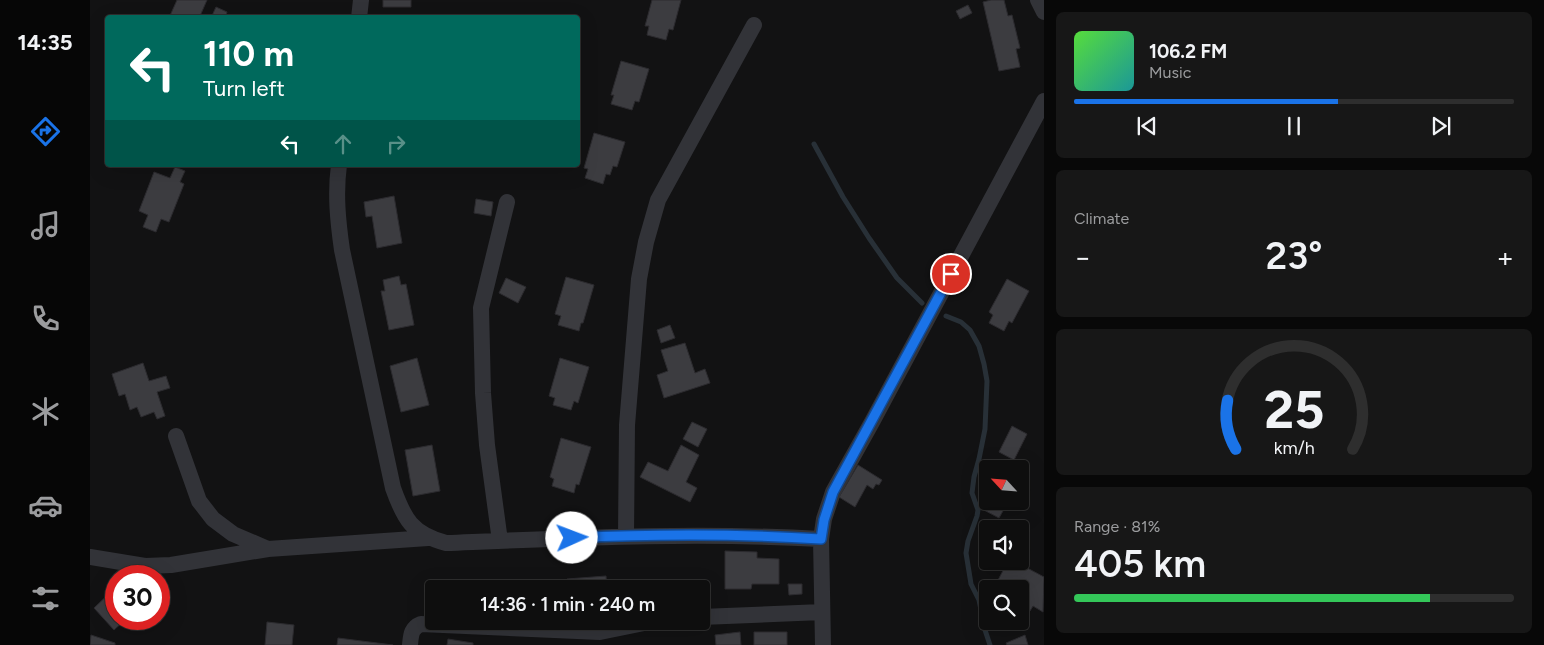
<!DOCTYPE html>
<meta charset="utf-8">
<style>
:root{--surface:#0e0e0e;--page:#171717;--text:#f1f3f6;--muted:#9b9c9e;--line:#2e2e2e;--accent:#1a73e8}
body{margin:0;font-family:Figtree,sans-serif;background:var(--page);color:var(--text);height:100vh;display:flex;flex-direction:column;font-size:19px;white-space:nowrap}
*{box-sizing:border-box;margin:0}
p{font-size:16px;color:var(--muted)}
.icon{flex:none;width:28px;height:28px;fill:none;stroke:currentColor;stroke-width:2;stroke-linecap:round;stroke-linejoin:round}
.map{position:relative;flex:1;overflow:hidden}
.side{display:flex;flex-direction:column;gap:12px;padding:12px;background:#080808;width:500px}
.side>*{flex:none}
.top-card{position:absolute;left:15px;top:15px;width:475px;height:152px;border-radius:5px;box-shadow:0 5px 20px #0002,0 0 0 1px var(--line);background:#00695c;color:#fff;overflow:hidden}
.needle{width:32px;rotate:296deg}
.buttons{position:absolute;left:889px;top:460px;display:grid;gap:10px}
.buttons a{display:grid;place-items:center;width:50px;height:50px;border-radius:5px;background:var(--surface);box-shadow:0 5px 20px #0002,0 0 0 1px var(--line);font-size:25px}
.speed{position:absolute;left:15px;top:565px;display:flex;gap:10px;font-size:25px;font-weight:700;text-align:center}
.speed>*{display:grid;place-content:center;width:65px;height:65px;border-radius:50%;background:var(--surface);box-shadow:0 5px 20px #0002,0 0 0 1px var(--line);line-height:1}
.speed .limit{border:8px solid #d22;background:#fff;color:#111}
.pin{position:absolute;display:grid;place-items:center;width:42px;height:42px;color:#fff;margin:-21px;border:2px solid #fff;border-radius:50%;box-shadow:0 1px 5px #0007}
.me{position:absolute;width:55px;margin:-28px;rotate:88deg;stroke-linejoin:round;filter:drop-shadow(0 0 4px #0008)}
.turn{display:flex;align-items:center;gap:18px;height:105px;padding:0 15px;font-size:22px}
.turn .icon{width:65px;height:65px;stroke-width:2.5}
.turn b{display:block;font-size:35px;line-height:42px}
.lanes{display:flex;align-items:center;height:48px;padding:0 15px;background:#0003;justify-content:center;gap:25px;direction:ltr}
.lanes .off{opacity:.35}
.big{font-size:38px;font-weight:600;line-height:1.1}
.side .card{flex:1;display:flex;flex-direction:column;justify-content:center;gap:8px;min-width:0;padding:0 18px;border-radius:8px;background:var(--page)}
.side .dial{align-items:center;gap:0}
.dial svg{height:130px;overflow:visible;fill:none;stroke:var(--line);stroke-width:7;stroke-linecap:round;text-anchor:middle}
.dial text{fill:var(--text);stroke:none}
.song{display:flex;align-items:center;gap:15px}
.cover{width:60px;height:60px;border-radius:8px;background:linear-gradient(135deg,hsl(110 70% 55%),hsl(180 70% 35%))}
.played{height:5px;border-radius:2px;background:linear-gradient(90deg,var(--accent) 60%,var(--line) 60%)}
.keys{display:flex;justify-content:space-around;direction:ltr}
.heat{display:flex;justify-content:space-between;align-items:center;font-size:28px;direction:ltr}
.charge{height:8px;border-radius:4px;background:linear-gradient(90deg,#34c759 81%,var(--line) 0)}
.trip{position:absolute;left:335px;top:580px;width:285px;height:50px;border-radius:5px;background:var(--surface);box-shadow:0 5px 20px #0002,0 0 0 1px var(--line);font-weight:600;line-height:50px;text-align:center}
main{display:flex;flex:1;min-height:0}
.tab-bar{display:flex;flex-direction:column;width:90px;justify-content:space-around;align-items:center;background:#060606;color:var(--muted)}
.tab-bar .icon{width:35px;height:35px}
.tab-bar .current{color:var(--accent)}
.tab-bar b{font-size:22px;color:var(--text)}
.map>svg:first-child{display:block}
</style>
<main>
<nav class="tab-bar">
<b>14:35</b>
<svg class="icon current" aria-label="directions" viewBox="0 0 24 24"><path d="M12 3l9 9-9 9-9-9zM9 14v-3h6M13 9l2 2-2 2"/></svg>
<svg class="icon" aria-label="music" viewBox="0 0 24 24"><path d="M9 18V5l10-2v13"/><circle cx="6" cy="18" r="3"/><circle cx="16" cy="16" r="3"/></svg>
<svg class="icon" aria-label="phone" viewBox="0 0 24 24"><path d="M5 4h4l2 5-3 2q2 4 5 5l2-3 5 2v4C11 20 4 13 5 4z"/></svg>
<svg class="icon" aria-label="climate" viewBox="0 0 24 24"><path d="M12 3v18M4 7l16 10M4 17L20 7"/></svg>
<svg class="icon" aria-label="car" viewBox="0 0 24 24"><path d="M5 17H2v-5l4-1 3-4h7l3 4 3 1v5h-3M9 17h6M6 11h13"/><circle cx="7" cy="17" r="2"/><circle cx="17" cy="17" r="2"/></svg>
<svg class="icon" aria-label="filters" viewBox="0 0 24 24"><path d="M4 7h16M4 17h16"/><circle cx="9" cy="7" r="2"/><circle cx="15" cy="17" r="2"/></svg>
</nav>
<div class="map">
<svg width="954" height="645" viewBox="0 0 954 645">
<rect width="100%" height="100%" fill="#121213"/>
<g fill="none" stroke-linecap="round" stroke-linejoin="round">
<path stroke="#283037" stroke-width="5" d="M724,144L753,197L779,238L807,278L832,303
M856,316L871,322L880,330L889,346L894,364L897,381L895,429L889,459L884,477L882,493L888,510L887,516L878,541L876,553L881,584L889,600L895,630L900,645"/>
</g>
<path fill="#3c3c40" stroke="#2c2b2f" d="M87,0H117L110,16L114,18H79Z
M293,0H321V7H293Z
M562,0H591L583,30L579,29L576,40L557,35L559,26H555Z
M901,0H914L918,16L922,15L930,48L926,49L930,67L909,71L893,2Z
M878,5L882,13L870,19L866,11Z
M126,7L137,12L135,18H121Z
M531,61L559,69L549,102L545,101L542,110L521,104L524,95H521Z
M504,133L535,142L527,167L523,166L520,175L516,174L513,184L495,178L498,169L494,168Z
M85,167L95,171L90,182L94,184L79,222L71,219L66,232L53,227L58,215L49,211L64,172L80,178Z
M304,196L312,243L287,248L282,216L276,217L274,202Z
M386,199L403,202L401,216L384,213Z
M309,276L311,285L316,284L324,325L299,330L291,291H295L293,280Z
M476,277L504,285L493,323H491L489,331L468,325L471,316L465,314Z
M416,278L436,287L428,303L409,293Z
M917,279L939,291L922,323L919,321L914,331L899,323L903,315L899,312Z
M580,325L585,338L571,343L567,330Z
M595,343L605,373L615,369L620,383L574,398L567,375L578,371L571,350Z
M327,358L339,405L311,412L300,366Z
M470,358L499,367L488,403L484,401L481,410L463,405L465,398L459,396Z
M53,363L59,381L76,376L80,388L67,392L75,416L67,419L64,412L51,417L47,407L40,410L35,394L29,396L22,374Z
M602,422L617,429L608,447L593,439Z
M922,426L937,434L924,460L909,452Z
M471,438L501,447L489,485L486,484L484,493L462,486L464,479L460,477Z
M342,445L350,491L323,496L315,450Z
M591,445L609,455L596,482L607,488L600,502L550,477L558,462L578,471Z
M768,465L792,480L789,485L786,484L783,489L777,485L765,507L749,497Z
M898,498V501H925L923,505L918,502L909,518L892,509Z
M635,551L667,552V558L689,559V584H662L661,589H635Z
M918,561H924L954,577L953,612L943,606L940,611L930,606V589H915L906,584Z
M516,576L517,589H477V579Z
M698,584H712V594L699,595Z
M26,587V619H36L24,630L4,608Z
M177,622L204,625L202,645H175Z
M650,632L651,645H626L625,635Z
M664,632H697V645H664Z
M1,635L25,643V645H0Z
M935,635L938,645H917L916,643Z
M248,638L303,645H247Z
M358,639L383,643V645H357Z"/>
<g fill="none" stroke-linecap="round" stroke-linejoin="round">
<path stroke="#323338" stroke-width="16" d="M948,0L954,12
M269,18L271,0
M249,165C245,194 248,222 252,250L303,488C314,519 322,534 356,543C481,538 606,532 731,539
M86,436L109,501L123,519L143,534L178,549L338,538
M536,536L537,425L549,279L556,242L568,200L664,25
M410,541L397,445L393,393L391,308L417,202
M0,557L55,566L81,565L178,549
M611,617L732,612
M320,645C321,635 321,628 331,624L510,632L564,621
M733,645L731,539L734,519L743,492L782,422L954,101"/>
</g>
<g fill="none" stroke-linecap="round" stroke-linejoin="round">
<defs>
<path id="route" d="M482,538C565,534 648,534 731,539L734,520L743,492L861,274"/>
</defs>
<use href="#route" stroke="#114b97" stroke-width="12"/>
<use href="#route" stroke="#1a73e8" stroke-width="9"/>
</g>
</svg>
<div class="buttons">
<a><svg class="needle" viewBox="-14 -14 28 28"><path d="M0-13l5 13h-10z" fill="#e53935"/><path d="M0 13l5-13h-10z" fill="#9b9c9e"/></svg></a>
<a><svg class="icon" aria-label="sound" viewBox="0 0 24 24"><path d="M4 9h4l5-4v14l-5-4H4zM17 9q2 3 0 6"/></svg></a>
<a><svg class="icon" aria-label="search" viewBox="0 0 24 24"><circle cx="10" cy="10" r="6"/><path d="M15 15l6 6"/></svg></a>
</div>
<div class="speed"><div class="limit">30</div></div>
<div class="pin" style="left:861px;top:274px;background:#d93025"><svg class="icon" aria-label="arrive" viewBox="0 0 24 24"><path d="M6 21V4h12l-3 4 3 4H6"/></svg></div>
<svg class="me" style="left:482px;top:538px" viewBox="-20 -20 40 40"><circle r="19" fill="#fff"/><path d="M0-13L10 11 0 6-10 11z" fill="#1a73e8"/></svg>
<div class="trip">14:36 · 1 min · 240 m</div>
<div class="top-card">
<div class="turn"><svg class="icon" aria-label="left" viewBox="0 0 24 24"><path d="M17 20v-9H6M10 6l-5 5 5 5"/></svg><div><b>110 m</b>Turn left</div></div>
<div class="lanes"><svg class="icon" aria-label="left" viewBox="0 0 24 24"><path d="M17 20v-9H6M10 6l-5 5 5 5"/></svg><svg class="icon off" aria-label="ahead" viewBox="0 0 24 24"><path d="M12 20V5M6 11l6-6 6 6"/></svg><svg class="icon off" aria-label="right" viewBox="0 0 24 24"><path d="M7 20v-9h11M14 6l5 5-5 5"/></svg></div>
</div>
</div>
<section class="side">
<div class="card">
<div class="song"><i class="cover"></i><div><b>106.2 FM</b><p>Music</p></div></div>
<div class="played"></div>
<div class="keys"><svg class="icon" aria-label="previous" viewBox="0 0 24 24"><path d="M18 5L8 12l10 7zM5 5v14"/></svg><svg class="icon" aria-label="pause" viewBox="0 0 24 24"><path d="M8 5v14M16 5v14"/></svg><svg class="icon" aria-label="next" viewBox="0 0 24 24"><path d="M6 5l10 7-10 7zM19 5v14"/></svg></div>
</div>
<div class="card"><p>Climate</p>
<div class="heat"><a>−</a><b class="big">23°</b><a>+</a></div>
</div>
<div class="card dial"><svg viewBox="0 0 100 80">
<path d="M14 69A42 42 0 1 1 86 69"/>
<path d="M14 69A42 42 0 0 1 9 39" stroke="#1a73e8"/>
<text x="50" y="56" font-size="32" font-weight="700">25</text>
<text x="50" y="72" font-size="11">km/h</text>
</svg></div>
<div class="card"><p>Range · 81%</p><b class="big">405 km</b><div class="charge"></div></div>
</section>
</main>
